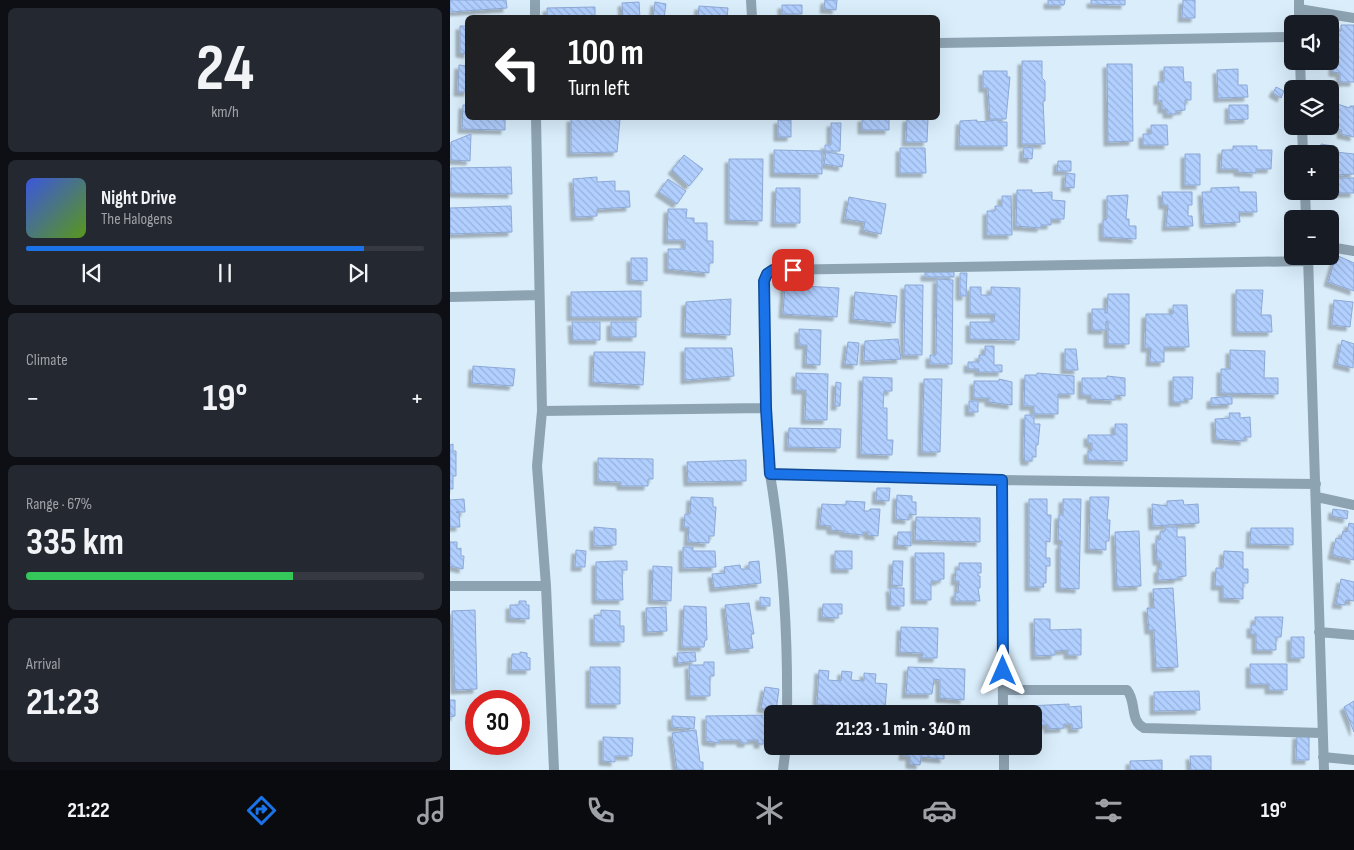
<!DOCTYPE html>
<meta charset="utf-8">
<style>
:root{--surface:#171b24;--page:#242831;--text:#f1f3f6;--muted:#9ea1a6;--line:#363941;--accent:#1a73e8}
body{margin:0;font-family:"Sofia Sans Condensed",sans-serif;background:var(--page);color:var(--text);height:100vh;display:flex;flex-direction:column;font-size:19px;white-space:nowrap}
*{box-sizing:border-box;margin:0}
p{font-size:16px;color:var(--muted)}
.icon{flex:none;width:28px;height:28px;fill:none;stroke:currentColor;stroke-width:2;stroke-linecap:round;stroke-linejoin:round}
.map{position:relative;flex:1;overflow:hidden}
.sheet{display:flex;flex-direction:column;gap:8px;padding:8px;background:#0d0f14;width:450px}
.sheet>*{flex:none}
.banner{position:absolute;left:15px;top:15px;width:475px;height:105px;border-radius:8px;box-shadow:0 5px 20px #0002;background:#202124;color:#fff;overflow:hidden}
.tools{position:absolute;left:834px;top:15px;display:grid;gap:10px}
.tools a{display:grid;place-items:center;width:55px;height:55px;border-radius:8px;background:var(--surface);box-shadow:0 5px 20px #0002;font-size:25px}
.speed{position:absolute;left:15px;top:690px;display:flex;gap:10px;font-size:25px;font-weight:700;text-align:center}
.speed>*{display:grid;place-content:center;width:65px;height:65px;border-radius:50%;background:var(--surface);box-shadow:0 5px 20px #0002;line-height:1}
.speed .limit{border:8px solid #d22;background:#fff;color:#111}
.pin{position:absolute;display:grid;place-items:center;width:42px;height:42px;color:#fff;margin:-21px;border-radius:10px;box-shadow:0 2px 8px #0006}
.me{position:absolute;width:55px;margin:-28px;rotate:0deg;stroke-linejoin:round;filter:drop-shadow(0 0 4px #0008)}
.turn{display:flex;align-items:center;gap:18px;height:105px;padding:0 20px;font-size:22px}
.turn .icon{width:65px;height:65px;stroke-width:2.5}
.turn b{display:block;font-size:35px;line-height:42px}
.big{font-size:38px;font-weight:700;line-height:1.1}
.sheet .widget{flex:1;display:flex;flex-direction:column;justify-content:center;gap:8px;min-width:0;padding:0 18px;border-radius:8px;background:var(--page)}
.sheet .dial{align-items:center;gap:0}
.dial b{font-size:65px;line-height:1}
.song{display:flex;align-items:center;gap:15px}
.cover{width:60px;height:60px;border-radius:8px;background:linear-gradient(135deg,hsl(230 70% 55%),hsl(90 70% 35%))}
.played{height:5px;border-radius:2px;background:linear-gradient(90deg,var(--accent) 85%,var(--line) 85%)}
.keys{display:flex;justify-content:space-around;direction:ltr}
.heat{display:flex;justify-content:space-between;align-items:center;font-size:28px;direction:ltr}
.charge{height:8px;border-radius:4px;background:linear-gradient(90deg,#34c759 67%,var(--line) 0)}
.trip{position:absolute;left:314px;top:705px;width:278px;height:50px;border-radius:8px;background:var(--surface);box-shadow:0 5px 20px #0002;font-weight:700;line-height:50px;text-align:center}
.tab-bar{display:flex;height:80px;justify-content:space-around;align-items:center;background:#090b0e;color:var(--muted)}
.tab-bar .icon{width:35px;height:35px}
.tab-bar .on{color:var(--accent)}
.tab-bar b{font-size:22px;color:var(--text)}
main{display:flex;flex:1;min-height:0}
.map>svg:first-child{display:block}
</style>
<main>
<section class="sheet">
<div class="widget dial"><b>24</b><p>km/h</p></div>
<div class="widget">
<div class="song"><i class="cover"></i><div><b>Night Drive</b><p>The Halogens</p></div></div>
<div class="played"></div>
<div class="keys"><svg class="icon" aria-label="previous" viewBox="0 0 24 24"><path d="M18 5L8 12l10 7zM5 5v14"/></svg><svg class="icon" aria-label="pause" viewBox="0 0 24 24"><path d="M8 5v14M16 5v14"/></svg><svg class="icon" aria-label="next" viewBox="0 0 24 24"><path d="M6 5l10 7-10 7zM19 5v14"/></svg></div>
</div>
<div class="widget"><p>Climate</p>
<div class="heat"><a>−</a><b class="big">19°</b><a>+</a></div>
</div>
<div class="widget"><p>Range · 67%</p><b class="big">335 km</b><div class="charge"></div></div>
<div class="widget"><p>Arrival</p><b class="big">21:23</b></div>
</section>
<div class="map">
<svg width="904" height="770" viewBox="0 0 904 770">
<defs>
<pattern id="building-back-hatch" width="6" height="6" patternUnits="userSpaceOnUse" patternTransform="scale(1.25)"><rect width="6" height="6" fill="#b1cfff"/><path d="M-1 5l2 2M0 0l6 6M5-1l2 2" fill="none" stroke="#98b2db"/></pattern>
<filter id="shadow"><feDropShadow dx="-4" dy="4" stdDeviation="1" flood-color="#0004"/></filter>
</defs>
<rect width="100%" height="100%" fill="#d9edfb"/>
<path fill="url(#building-back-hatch)" stroke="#8da8d4" filter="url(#shadow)" d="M0,0H56L57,8L0,12Z
M375,0H387L386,10L374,9Z
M598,0H615L614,5H598Z
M641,0H675V5L641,4Z
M733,0H745V18H732Z
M189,2L190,18H173L172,3Z
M205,2L216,4L214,18H203Z
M332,5H352V14H332Z
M249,6L278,8L277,18H248Z
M145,7V18H97V8Z
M891,25H904V82H890V73L883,72V64H887V31H891Z
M10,26H18V54L10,53Z
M572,61H592V78L595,81V101H593L595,144H572Z
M657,64H682L683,141L658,142Z
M9,65L18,66V92H8Z
M714,67H733L734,82H741V100H735V110L726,111V114H717V109H712V100L708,101V82H714Z
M788,69V85H797L798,97L768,98L767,70Z
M533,71H557V77H560L556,119H540L538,88H533Z
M826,87L834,91L831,98L823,93Z
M884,103L900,108V106H904V137L891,134L892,130L883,129L884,125H880Z
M13,105H18V118H55V130L12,129Z
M779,105H798V119L779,120Z
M121,118L170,119L167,152L121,153Z
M412,118H439V130H412Z
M457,118H478L477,142H456Z
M328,120H341V137H328Z
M527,120V122L548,120V122H557V146H509L510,121Z
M381,123H391L390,151H375V145H381Z
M701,125H717L718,145H693V134H701Z
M21,134L20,161L1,160V142Z
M871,144L883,146L882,169L880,154H870Z
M783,146H807V150H822L821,169H806V173L788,172V169H771L772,150H783Z
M574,147L583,148L582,159L573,158Z
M450,148H475L476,173H450Z
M324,150L372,151V174L324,173Z
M376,152L394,155L392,167L374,164Z
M886,152L904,154V174L885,175Z
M735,154H750V185H735Z
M234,155L253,169L239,186L222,170Z
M279,159H313L312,221L279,220Z
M608,161H621V171H607Z
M61,167L62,194L1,193V168Z
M616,173L625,174L624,188L615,187Z
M147,177V182L165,181V191H179L180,207L147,209V216L125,217L123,179Z
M880,178H904V193H869L880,191Z
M218,179L236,191L227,204L209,192Z
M789,187V192H806L807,212H789L790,222L754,224L752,192H761V188Z
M326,188H350V223H325Z
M567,190H582V193L602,192V200L615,201L614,219H601V225H591V228L566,226Z
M712,192H742V205H738V216H742L743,226L716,227L718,205H713Z
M678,195L676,219H679V226H686V239L653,237V220L657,219V196Z
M552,196H561L562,235H537V211H545V206H552Z
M399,197L436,204L431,234L413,230L415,222L395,219Z
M61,206L62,232L0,234V208Z
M218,209H237L236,218H244V223H257V241H263V263H259V273L218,269V249H235V240H217Z
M886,255L904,263V291L878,282Z
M181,258H197V281L181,280Z
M475,272H504V277H475Z
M510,273H517L516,296H510Z
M487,279L503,280L502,364H480V355H486Z
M335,285L389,288L387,317L333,314Z
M455,285H473L472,355H454Z
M520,287H531V295H541V287L570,288L569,340L520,339V322H544L545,314H520Z
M786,290H813L811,315H821L822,332H786Z
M191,291V317H121V292Z
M405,292L447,296L445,323L403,319Z
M658,294H679V344H658V322L656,321V330H642V309H655V313H657Z
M281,299L280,335L235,333L236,302Z
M884,300L903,302L900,327L882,325Z
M723,305H737L739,347H714V362H700L701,348H695L696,314H723Z
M122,322H150V340H123Z
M161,322H186V337H161Z
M349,329L371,330L370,365L356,364L357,345H349Z
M448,339L451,359L414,361L415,341Z
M892,340L904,344L903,368L887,364Z
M398,342L409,343L407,365L395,364Z
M535,346H544V365H552V372H528L529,369H518V362H529V355H535Z
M235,348H282L284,376L235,380Z
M615,349H626L628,370H615Z
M780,350L815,351L814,378H828V394L771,393V369H780Z
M144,352H195L193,385L143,382Z
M23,366L65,369L63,386L22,383Z
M346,373L378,374L377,420H355L356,390H346Z
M587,373L624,376V394H608V414H584V406H574L575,375H587Z
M657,376L675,378V396L665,395V400L641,399V395H632V378H657Z
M413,377L442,378V391H434L433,408H437V440H443L442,455L411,454Z
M723,377H743L742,399H734V402H723Z
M474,379H492L490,452H472Z
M549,379L562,382V405L539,402V398H524V381H549Z
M386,382L391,383L390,406H385Z
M782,396V404L761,405V398Z
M519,401H528V412H519Z
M779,413H790V418L800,417L801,437H794V441L766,439L765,419L780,418Z
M575,415H584V424H590L588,445H586V457H582V461H575L574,456Z
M665,424H677V461L638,460V451H642V443H638V435H665Z
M339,428L391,429L390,448L338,447Z
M3,444V451H6V476H3V489H0V445Z
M148,458L203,459V479H198V486H171V482L148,481Z
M296,460V481L238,482L237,462Z
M427,488H440L439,501L426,500Z
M447,495L462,496V502H466V515L459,514V520L446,519Z
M241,497L263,498V507H266L264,536H259V543L238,542L239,527H234L235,514H240Z
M640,497H659L657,520H660L659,541H656V550L639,549Z
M14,499L15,512H6L9,513L10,527H0V500Z
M579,499H597V515H601L600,542L596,541V558H600V566H596V583H593L594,587H579Z
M613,499H631L629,589L610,588V545H612V541L608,540L609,515H613Z
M733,500L734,505L748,504L749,523L703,526L702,504L717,506V501Z
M396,501L415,502L414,511H419L420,509H430L428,536L418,535V532H413V535L394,533V531L381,530V526L370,525L372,504L396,505Z
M883,509L898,511L897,519L882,516Z
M466,517L530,518V542L465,540Z
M899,523L904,524V560L882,555L886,538L891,539L893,531L897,532Z
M144,527L166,529V545L144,546Z
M715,527H727V537H735L736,576L728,577V579L708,580V569H711V561H707L706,540H710V532L715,531Z
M801,528H843V545L800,544Z
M689,531L691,586L667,587L665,532Z
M448,532H461V546L447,545Z
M0,542H7V549L11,548V556H14L13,569L0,566Z
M233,547H243V551H265L266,567L233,568Z
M126,550L136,551L135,567H125Z
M385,551H402V569H385Z
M774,551L793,552V569H798V583H793V599L773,598V586H765L766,568H773Z
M465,553H494V579H490V581H481V600H465Z
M166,561H177V570H172L173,600H146V562Z
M309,561L311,583L264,588L262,574L275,573L274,567L290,565L291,569H299V562Z
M443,561H453L452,586L442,585Z
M509,563H531V573H528V576H530V588H528L530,601H505V593H508L509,581H505L506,570H509Z
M203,566L222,567L221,601L202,600Z
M891,579L904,582V601L896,600L895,605L886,604Z
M440,588H454V606H441Z
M723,588L728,667L706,668L704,630H699L697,608H704L703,589Z
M310,597L320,598V606H310Z
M69,601H76V605H79V619L60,618V605H69Z
M299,603L304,634H301L303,648L280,650L275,605Z
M373,604H392V614H388V618L372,617Z
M234,606L256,607L257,640H255L254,647H232Z
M216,607L217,631L197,632L196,608Z
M25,610L27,689L5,690L2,611Z
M151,610L170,611V626H174V642H144V615L151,616Z
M805,617H833L831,637H826V650H806V634H801V625H805Z
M584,619H600V630L631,629V655H618V650L605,651V655L585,656Z
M451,627L488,628L487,658H472L473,653L450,652Z
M841,637H854V658H841Z
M70,652L77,653V657L80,658V670H61L62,654H70Z
M245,652L246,661L228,663L227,653Z
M254,662H264V676H260V696H240L239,665H254Z
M800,664H837V690H819V684H800Z
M140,667H170V704H140Z
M458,667L515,669L514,700L490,698V680L484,679L482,694H456Z
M369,670L379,671L378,680L391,681L392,671L402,672L401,680L414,681V673L426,674L425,683L437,684L435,709L367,704Z
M315,687L329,689L326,711L311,708Z
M43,691H50L51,701H43Z
M749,691L750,710L704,711V692Z
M0,700H5V716L0,717Z
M904,701V732L894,707Z
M619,704V707L631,706L632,728L622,729V724H614V728L598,729V725H591V730H582V714H578V706Z
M322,715V740H313V744H308V740H298V743H291V740H269V743L256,741V716Z
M222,716L245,717L244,729L222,727Z
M246,730L250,762H253V770H227L222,733Z
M847,735H859V760H846Z
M153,737L183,738L182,756H165V762L153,761Z
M454,746H494V759L471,757L470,765L460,764V756H453Z
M740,756H761V770H741Z
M712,760V770H680V761Z"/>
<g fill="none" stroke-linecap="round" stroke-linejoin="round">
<path stroke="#8ea3b2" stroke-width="10" d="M85,0V18
M301,0L302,18
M849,0V24
M849,9L904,18
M488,43L842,37
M850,61L851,89
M86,118L92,411L87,466L96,586L104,770
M852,126L853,154
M855,191L856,219
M880,247L904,251
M858,256L874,770
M858,261L323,270L317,274L314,281L316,408L320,474L552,480L866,484
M0,297L89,295
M92,411L316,408
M320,474C333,553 338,633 337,714
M552,480L553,714
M867,497L904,505
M0,586H96
M869,632L904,635
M554,690H677C687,702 679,720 694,728L872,733
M554,746V770
M873,757L904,760
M333,770L336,746"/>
</g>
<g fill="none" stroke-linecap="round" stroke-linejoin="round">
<defs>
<path id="route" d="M343,270H323L317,274L314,281L316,408L320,474L552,480L553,671"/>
</defs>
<use href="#route" stroke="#114b97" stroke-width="12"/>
<use href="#route" stroke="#1a73e8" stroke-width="9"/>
</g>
</svg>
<div class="tools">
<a><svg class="icon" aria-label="sound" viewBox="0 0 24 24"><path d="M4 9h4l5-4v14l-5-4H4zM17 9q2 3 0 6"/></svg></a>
<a><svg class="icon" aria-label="layers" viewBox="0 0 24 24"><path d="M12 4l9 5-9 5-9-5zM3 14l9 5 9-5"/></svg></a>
<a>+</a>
<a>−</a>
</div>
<div class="speed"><div class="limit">30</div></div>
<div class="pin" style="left:343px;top:270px;background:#d93025"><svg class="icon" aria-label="arrive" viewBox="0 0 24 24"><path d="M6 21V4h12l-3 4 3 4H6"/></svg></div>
<svg class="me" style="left:553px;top:671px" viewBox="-20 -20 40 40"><path d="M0-17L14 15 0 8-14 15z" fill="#1a73e8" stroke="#fff" stroke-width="4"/></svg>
<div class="trip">21:23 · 1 min · 340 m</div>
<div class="banner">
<div class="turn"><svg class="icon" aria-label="left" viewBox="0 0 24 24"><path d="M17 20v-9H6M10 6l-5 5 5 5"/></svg><div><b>100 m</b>Turn left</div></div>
</div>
</div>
</main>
<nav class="tab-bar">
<b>21:22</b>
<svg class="icon on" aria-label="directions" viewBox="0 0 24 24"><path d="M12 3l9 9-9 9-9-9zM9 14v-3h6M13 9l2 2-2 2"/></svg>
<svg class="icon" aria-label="music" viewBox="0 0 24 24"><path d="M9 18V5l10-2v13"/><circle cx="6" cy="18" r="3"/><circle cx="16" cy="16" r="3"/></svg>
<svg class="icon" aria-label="phone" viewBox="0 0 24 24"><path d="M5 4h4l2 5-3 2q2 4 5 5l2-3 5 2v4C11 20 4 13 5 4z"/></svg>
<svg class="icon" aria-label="climate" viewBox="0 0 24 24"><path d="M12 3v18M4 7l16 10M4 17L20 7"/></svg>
<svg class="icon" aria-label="car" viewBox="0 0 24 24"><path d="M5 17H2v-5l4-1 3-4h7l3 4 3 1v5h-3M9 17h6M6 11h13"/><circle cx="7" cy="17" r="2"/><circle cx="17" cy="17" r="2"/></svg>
<svg class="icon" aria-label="filters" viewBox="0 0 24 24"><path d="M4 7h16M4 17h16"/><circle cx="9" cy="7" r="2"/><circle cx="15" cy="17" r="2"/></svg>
<b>19°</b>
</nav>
